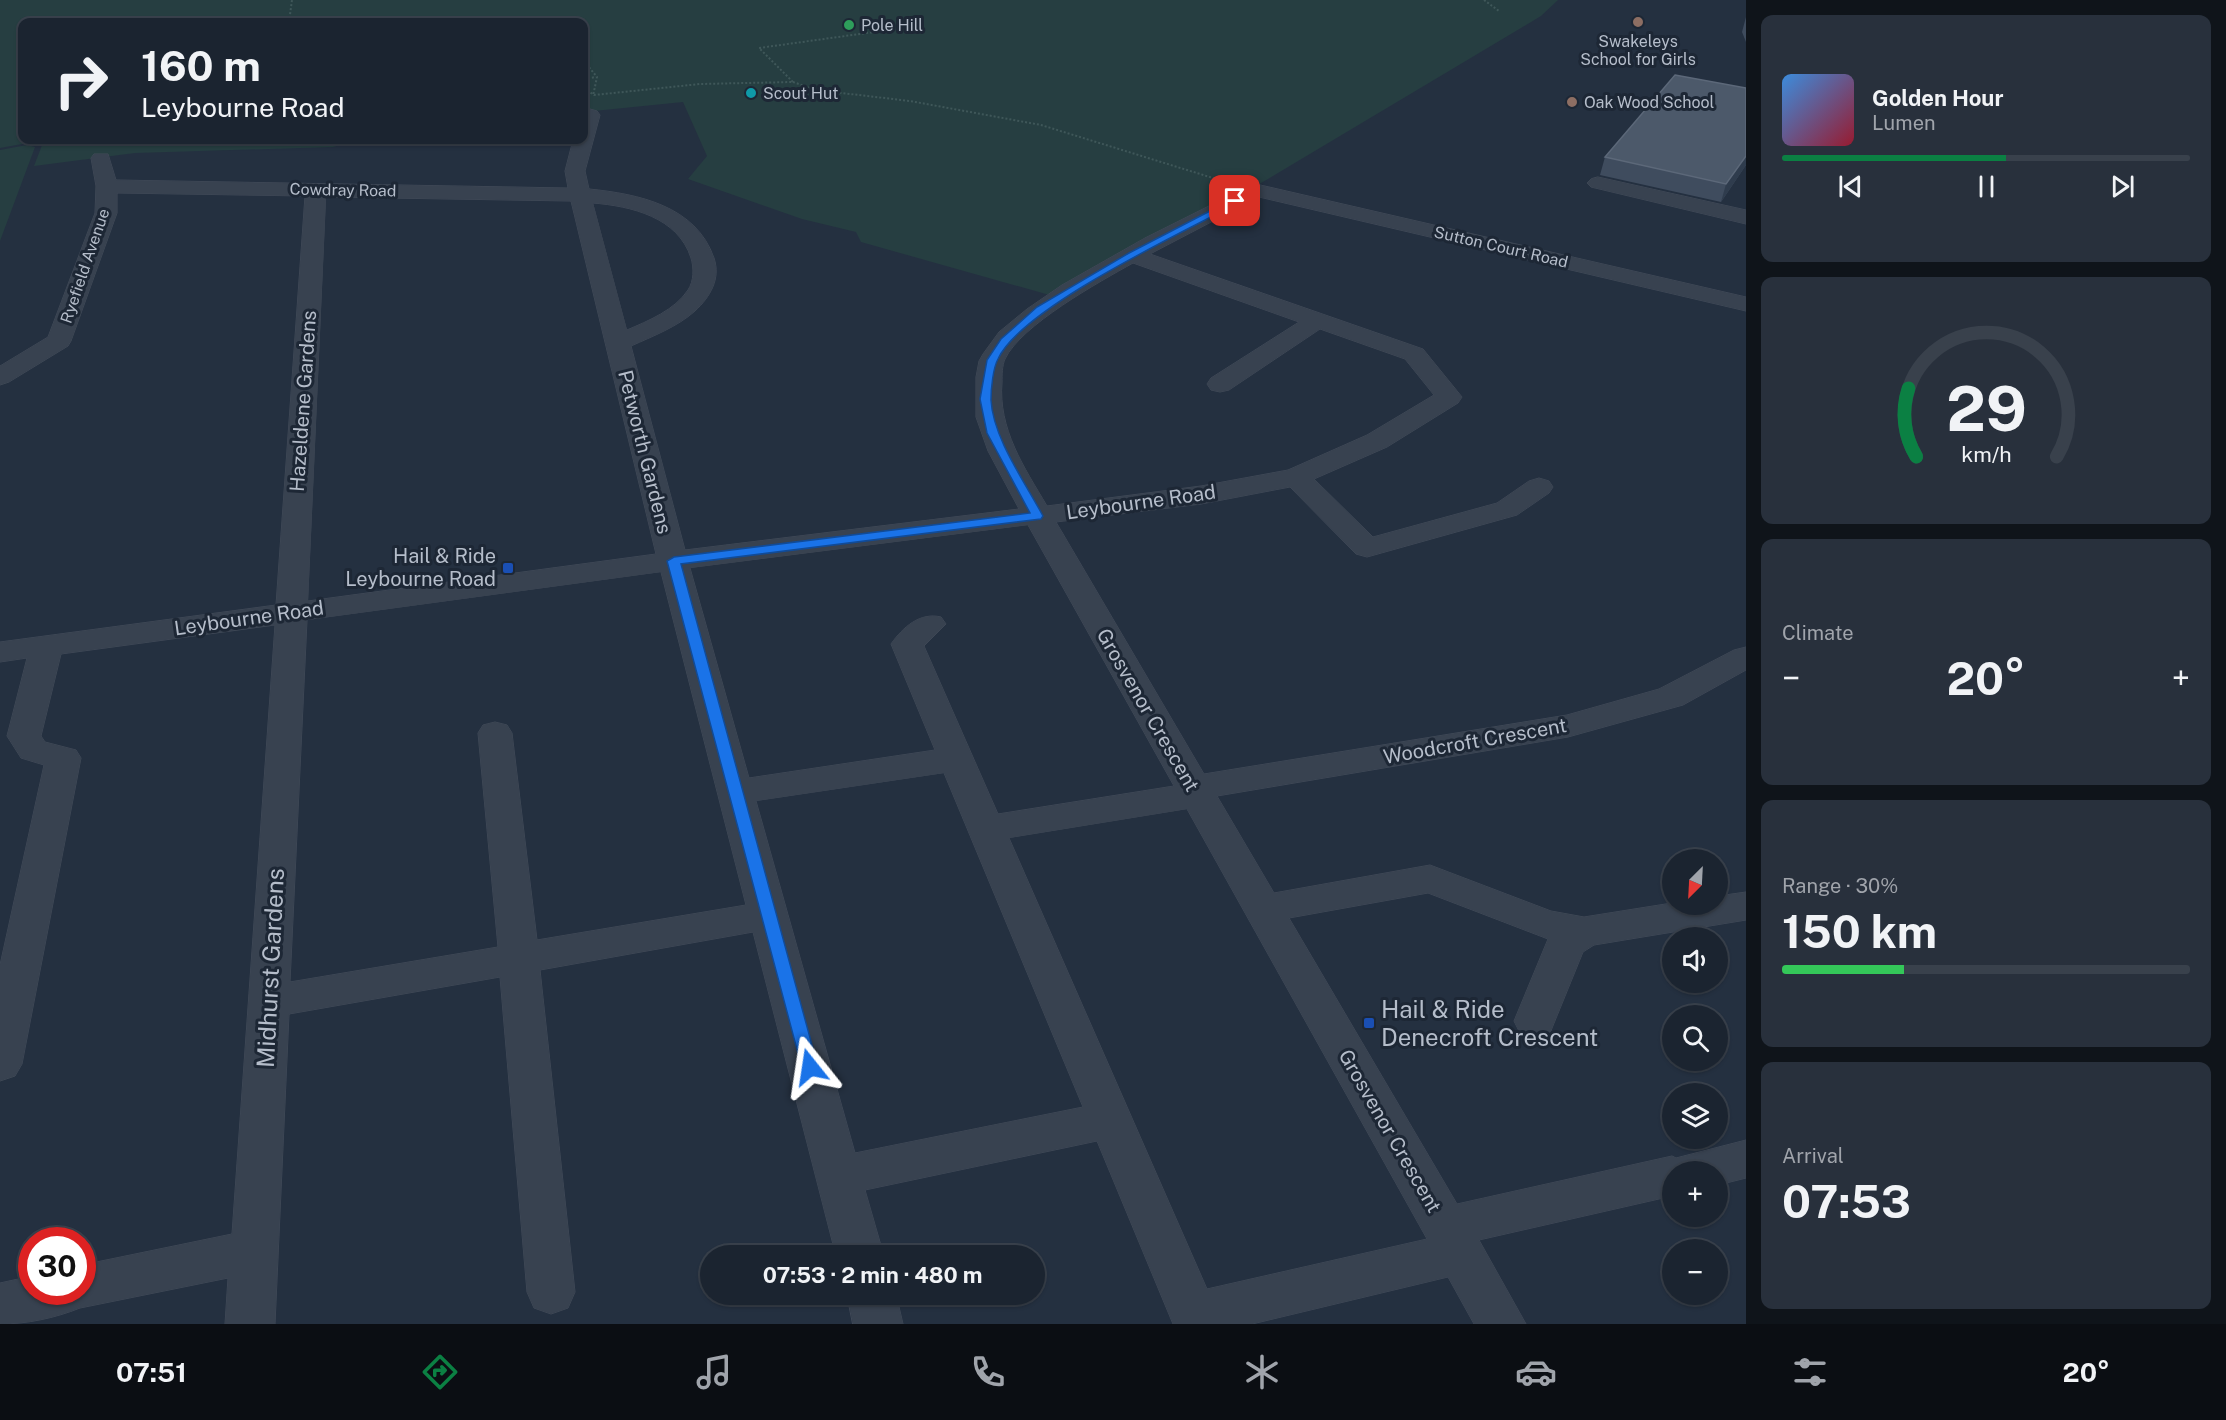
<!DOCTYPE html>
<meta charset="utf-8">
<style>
:root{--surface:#1b2430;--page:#28303c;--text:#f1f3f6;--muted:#a0a4ab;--line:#39414c;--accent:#0b8043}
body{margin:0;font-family:"Public Sans",sans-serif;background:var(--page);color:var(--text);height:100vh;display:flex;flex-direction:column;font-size:22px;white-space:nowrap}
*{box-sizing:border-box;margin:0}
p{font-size:20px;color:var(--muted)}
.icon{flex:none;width:33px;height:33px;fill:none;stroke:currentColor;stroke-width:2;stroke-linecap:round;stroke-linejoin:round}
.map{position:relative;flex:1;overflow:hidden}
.side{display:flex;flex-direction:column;gap:15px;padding:15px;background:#0f141a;width:480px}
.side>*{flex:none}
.top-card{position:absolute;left:18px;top:18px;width:570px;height:126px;border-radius:12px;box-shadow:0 2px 4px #0004,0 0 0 2px var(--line);background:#1b2430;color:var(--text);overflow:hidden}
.needle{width:39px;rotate:204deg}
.buttons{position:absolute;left:1662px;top:849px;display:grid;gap:12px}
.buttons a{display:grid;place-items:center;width:66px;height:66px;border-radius:50%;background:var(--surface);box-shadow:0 2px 4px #0004,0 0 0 2px var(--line);font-size:30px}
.speed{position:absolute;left:18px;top:1227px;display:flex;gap:12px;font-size:30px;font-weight:700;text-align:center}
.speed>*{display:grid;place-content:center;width:78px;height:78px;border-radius:50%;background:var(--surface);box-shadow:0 2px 4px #0004,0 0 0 2px var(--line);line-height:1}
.speed .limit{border:9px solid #d22;background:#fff;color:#111}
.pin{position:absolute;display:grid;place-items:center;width:51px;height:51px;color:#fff;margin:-26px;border-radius:12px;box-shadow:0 3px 9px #0006}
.me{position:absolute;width:66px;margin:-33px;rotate:345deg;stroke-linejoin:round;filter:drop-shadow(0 0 4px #0008)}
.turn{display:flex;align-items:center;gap:21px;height:126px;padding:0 24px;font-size:27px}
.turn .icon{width:78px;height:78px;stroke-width:2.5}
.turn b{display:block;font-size:42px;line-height:51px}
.big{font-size:45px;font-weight:700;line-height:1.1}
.side .tile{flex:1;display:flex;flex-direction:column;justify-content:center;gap:9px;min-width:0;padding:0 21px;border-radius:12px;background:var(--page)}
.side .dial{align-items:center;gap:0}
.dial svg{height:156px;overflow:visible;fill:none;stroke:var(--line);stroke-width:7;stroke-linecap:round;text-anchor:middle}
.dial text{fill:var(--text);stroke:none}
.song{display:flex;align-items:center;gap:18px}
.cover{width:72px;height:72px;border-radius:9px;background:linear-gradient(135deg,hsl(210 70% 55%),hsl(350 70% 35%))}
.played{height:6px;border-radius:3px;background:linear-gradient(90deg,var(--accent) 55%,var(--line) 55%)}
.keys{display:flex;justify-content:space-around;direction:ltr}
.heat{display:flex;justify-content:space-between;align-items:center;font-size:33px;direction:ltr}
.charge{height:9px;border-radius:4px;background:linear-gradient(90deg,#34c759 30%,var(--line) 0)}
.trip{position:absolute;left:700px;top:1245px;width:345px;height:60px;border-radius:30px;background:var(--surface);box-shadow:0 2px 4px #0004,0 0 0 2px var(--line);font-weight:700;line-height:60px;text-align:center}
.menu{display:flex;height:96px;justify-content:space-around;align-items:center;background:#0b0e13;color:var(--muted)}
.menu .icon{width:42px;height:42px}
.menu .on{color:var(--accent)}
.menu b{font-size:27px;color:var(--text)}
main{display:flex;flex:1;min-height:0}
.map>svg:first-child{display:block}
</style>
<main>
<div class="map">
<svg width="1746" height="1324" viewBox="0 0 1746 1324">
<rect width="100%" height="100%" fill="#243040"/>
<path fill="#263e41" d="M0,0H1558L1541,16L1268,179L1060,298L861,242L856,232L802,219L688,179L707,156L683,102L584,112V22H22V140H359L333,147L135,153L34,166L44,140L0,148Z
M27,145L35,147L0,241V150Z"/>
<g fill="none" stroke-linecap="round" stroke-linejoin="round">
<defs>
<path id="minor" d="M590,109L597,111L600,115L585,171L589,189C639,194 696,206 714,258C721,279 710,297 695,311C677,327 653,336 631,346L685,550L1019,509L988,451L976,417V377L979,361L983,354L999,332L1027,309L1062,285L1145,238L1249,186L1256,184L1746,297V311L1259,197L1150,254L1423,349L1462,397L1458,403L1387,447L1314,479L1373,537L1497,503L1529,481L1539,478L1549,481L1553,487L1549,493L1517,515L1367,557L1356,554L1290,487L1201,504L1056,522L1204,774L1567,715L1659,689L1734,650L1746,647V670L1683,705L1568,737L1217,796L1274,893L1430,865L1551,911L1584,917L1672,903L1718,904V896L1746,892V920L1594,945L1583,952L1550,1033L1535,1037L1520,1033L1514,1021L1548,939L1428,893L1289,918L1457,1204L1672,1156L1676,1158L1746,1140V1178L1718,1185V1172H1672V1196L1479,1240L1526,1324H1474L1448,1277L1252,1324H1173L1097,1141L865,1190L884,1256H836L753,932L540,970L575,1292L568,1308L551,1314L534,1308L527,1292L500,977L289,1014L275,1324H225L228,1278L80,1308C55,1318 27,1324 0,1324V1283L32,1276V1292H82V1265L232,1234L275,625L61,654L41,736L45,742L76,750L81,758L22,1064L15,1076L0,1081V965L44,765L21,758L7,736L27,658L0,662V642L276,605L305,196L117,193V213L71,341L68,346L9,382L0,385V366L48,337L95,213L96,186L91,158L94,154H108L116,180L568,188L565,171L573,140H584V111ZM326,197L571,201L656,554L308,601ZM593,203C631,206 678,217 691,258C694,268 694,281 688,290C675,310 648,321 627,330ZM1133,263L1299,322L1211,378L1207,384L1211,390L1220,392L1229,390L1320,329L1405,359L1434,395L1367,435L1288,470L1201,486L1047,506C1024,467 998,429 1002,382C1002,375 1002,366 1005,359C1021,325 1099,282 1133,263ZM1028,525L1174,786L998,814L924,646L946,624L941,617C920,612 903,627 891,644L935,750L749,778L690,568ZM661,572L746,905L537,940L512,733L507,725L495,722L483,725L478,733L498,947L290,982L307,620ZM944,773L1083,1107L855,1153L756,801ZM1187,809L1427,1239L1207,1289L1009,838Z
M1598,177L1746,210V224L1591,187L1587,183L1591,179Z
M847,1294H896L903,1324H853Z"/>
</defs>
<use href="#minor" stroke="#424b59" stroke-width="1"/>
<path stroke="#3f5759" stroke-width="2" stroke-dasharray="2 2" stroke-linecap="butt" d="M1484,0L1499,11
M289,22L292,0
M584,61L597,77L593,96
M584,79L596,77
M793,82L816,90L910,101L1041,125L1226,182
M584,88L594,95L700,84L793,82L759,48L874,32
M116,143L125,140"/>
<use href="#minor" fill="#384250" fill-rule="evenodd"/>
</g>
<path fill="#3f4c5e" d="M1746,17V42L1742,32Z
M1746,88V165L1721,202L1600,175L1605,157Z"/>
<path fill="#2f3c4d" d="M1746,156V165L1721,202L1726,184Z"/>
<path fill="#4c596a" stroke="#5c6879" stroke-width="1.5" d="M1675,75L1746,88V156L1726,184L1605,157Z"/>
<path fill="#1a73e8" stroke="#114b97" stroke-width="1.5" d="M1235,198L1239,201L1238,203C1184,232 1022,307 998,359C993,368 991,389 991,400C993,438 1025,482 1043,516L1041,519L681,564L818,1067L816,1072L810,1075L803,1072L667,561L674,557L1030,513L987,433L980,399L987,360L1001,339L1037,307L1129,253Z"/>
<g fill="#8d6e63" stroke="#1d2735" stroke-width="2">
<circle cx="1638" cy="22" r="6"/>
<circle cx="1572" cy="102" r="6"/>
</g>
<circle fill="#2e9e5b" stroke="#1d2735" stroke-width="2" cx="849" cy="25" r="6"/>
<circle fill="#0f9aa8" stroke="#1d2735" stroke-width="2" cx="751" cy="93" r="6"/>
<g fill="#1a4fb4" stroke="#1d2735" stroke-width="2">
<rect x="502" y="562" width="12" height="12" rx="3"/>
<rect x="1363" y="1017" width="12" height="12" rx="3"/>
</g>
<g text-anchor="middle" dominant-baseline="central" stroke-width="6" stroke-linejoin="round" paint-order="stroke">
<g font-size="16" fill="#b5bdca" stroke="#1d2735" text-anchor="start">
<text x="861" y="25">Pole Hill</text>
<text x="1638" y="41" text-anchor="middle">Swakeleys<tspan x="1638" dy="18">School for Girls</tspan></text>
<text x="763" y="93">Scout Hut</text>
<text x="1584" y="102">Oak Wood School</text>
</g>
<g font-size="16" fill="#b5bdca" stroke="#1d2735">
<text transform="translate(343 190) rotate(1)">Cowdray Road</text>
<text transform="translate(1501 247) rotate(13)">Sutton Court Road</text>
<text transform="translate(85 266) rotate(-71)">Ryefield Avenue</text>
</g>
<g font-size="20" fill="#b5bdca" stroke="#1d2735">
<text transform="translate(303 401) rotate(-86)">Hazeldene Gardens</text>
<text transform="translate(645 452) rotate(76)">Petworth Gardens</text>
<text transform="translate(1141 502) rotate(-8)">Leybourne Road</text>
<text transform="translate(249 618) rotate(-8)">Leybourne Road</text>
<text transform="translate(1148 710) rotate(60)">Grosvenor Crescent</text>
<text transform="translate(1475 741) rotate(-10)">Woodcroft Crescent</text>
<text transform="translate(1390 1131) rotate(60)">Grosvenor Crescent</text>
</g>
<g font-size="20" fill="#b5bdca" stroke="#1d2735" text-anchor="end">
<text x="496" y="556">Hail &amp; Ride<tspan x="496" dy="23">Leybourne Road</tspan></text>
</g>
<g font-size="24" fill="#b5bdca" stroke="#1d2735">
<text transform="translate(270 968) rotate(-87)">Midhurst Gardens</text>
</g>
<g font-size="24" fill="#b5bdca" stroke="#1d2735" text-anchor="start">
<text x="1381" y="1009">Hail &amp; Ride<tspan x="1381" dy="28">Denecroft Crescent</tspan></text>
</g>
</g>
</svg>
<div class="buttons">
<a><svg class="needle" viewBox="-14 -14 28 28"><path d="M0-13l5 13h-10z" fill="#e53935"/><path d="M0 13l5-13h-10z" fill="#a0a4ab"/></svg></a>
<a><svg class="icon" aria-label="sound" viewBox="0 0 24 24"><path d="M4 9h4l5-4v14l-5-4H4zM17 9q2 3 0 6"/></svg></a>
<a><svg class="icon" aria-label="search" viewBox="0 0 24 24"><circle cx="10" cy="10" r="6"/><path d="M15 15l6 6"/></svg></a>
<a><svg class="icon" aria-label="layers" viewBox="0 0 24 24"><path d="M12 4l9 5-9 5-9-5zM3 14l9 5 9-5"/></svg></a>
<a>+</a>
<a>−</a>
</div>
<div class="speed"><div class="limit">30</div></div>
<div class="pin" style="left:1235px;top:201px;background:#d93025"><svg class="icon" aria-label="arrive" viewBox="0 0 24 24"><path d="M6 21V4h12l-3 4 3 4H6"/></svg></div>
<svg class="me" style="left:810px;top:1067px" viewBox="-20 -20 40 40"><path d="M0-17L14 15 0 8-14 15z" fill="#1a73e8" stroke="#fff" stroke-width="4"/></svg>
<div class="trip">07:53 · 2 min · 480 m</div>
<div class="top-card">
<div class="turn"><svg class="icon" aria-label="right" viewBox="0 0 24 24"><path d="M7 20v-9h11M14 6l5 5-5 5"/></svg><div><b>160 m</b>Leybourne Road</div></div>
</div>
</div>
<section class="side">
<div class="tile">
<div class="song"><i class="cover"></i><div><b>Golden Hour</b><p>Lumen</p></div></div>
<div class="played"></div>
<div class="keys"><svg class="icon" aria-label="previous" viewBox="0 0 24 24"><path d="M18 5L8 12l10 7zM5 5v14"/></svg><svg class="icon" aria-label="pause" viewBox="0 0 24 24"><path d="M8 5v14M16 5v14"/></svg><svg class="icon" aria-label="next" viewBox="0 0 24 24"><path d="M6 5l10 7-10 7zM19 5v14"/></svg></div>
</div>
<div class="tile dial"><svg viewBox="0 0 100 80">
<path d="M14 69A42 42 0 1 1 86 69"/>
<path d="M14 69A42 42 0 0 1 10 34" stroke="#0b8043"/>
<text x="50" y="56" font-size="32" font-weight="700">29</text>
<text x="50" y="72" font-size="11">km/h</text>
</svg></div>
<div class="tile"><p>Climate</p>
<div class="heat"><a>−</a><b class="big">20°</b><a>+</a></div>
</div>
<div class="tile"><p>Range · 30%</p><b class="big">150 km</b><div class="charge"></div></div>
<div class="tile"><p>Arrival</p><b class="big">07:53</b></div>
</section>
</main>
<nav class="menu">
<b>07:51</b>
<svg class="icon on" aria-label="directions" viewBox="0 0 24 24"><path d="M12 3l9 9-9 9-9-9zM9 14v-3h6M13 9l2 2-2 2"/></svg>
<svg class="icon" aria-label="music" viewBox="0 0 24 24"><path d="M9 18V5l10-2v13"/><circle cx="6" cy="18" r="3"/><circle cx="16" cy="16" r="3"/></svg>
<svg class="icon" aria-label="phone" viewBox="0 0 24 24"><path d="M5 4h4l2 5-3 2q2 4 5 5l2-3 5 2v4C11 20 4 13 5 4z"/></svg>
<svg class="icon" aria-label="climate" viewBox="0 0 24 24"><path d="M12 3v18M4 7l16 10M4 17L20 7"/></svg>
<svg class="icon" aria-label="car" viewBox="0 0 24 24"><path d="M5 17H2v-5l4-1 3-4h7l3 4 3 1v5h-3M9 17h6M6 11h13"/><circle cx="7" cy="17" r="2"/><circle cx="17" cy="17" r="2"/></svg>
<svg class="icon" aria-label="filters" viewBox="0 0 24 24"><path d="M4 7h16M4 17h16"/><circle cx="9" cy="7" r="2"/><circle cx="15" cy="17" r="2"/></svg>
<b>20°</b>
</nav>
